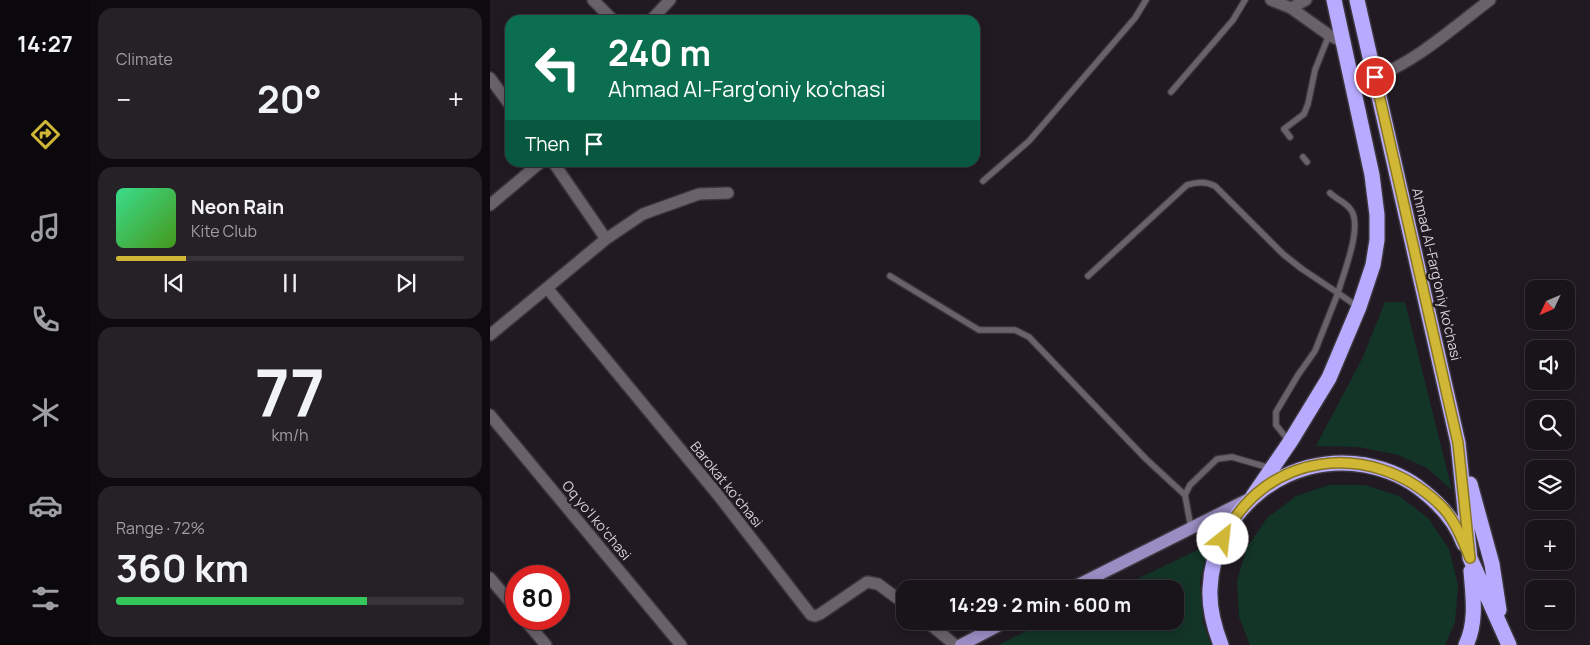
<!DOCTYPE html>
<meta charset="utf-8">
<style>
:root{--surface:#19141a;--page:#262127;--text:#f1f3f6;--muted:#9f9ea2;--line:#373339;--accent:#d0b736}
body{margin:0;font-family:Manrope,sans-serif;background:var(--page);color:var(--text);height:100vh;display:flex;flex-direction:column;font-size:19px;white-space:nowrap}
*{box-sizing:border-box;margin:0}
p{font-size:16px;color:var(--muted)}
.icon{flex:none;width:28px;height:28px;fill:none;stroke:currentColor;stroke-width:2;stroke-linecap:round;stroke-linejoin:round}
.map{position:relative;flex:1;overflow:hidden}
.sheet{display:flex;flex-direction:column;gap:8px;padding:8px;background:#0e0b0e;width:400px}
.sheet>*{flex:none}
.banner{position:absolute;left:15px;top:15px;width:475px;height:152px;border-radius:15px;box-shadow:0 2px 12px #0003,0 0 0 1px var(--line);background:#0b6e4f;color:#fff;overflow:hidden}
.needle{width:32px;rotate:226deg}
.tools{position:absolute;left:1035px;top:280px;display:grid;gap:10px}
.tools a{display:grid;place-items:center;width:50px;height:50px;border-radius:10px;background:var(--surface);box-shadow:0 2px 12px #0003,0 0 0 1px var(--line);font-size:25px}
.speed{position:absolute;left:15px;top:565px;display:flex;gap:10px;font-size:25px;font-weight:700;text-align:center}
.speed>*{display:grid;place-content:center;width:65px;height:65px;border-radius:50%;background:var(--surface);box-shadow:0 2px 12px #0003,0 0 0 1px var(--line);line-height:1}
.speed .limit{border:8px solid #d22;background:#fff;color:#111}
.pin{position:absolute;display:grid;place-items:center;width:42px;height:42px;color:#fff;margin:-21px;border:2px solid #fff;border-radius:50%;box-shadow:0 1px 5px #0007}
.me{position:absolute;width:55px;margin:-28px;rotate:29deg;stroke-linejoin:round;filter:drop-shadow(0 0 4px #0008)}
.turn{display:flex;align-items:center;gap:18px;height:105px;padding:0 20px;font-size:22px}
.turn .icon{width:65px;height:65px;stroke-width:2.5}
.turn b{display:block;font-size:35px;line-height:42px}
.then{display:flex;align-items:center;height:48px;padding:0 20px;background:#0003;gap:10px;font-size:19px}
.big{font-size:38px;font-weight:700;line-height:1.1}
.sheet .widget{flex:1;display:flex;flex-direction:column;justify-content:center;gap:8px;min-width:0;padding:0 18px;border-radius:15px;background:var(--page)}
.sheet .dial{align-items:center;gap:0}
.dial b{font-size:65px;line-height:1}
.song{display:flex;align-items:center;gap:15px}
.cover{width:60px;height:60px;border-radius:8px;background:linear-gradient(135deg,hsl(150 70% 55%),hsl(100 70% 35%))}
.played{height:5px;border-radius:2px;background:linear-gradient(90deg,var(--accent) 20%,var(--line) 20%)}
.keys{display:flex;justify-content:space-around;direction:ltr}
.heat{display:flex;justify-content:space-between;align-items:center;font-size:28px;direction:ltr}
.charge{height:8px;border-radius:4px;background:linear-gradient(90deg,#34c759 72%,var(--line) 0)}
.trip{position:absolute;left:406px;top:580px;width:288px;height:50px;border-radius:15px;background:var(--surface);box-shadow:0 2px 12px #0003,0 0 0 1px var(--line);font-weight:700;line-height:50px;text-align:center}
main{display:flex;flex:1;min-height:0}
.menu{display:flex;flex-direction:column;width:90px;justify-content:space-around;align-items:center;background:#0a080a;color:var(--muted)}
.menu .icon{width:35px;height:35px}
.menu .current{color:var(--accent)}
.menu b{font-size:22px;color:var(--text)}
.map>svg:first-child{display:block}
</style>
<main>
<nav class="menu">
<b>14:27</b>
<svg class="icon current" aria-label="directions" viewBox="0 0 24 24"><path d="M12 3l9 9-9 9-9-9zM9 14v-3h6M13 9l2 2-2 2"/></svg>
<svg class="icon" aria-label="music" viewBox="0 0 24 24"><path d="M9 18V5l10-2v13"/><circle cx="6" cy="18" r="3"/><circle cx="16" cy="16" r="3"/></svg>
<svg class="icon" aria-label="phone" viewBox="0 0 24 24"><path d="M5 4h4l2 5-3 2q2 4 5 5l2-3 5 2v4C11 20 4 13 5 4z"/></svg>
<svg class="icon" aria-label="climate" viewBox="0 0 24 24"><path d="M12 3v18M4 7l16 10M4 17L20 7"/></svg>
<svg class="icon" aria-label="car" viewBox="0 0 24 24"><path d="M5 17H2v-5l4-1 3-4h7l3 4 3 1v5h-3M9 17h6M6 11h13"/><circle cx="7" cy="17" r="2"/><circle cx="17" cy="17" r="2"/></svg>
<svg class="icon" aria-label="filters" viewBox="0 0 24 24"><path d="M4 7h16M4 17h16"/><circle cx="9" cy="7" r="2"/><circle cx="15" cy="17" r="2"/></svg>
</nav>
<section class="sheet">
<div class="widget"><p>Climate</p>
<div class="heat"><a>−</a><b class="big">20°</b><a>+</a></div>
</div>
<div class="widget">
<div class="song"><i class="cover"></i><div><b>Neon Rain</b><p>Kite Club</p></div></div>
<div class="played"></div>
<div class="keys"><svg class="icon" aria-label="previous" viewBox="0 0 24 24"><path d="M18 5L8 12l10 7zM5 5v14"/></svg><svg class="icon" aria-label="pause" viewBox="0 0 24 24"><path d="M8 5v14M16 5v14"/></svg><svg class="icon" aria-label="next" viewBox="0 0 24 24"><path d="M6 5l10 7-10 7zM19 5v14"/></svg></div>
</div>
<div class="widget dial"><b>77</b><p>km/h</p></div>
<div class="widget"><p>Range · 72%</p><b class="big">360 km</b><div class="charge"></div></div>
</section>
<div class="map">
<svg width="1100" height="645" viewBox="0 0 1100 645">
<rect width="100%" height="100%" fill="#211a22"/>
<path fill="#133527" d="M895,302H915L962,490L937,468L908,455L869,447L826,446L873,357Z
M839,485H875L909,496L938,518L959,549L968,585L965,622L955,645H760L749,617L747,581L757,547L777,518L806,496Z
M718,545L710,582L713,622L721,645H508L557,621H685V589H626Z"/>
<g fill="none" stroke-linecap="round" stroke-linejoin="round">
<defs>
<path id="lane" d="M681,92L743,20L755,0
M800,137L794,129L814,114L818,104L825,70L839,35
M813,157L817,162
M493,181L539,141L645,18L656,0
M840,193C846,199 856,202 861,210C873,227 853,274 848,293L868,307
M400,276L489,330H525L539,337L656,459L695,495
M598,276L697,185C708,182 715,181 725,186L793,254L812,269L848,293L825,351L808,375L786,412V425L799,441
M701,528L695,495L700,485L727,459L742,457L780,468"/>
<path id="street" d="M103,0L123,20
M781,0L801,8L816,0
M801,8L839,35L855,43
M161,20L180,0
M885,77C927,61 965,26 1000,0
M0,78L20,105
M63,162L116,239
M0,205L51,162
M57,288L228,495L321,615L325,616L330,614L377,582L388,584L415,604
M0,335L116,239L153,214L209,194L238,193
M0,415L191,645
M0,578L26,609
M34,619L56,645
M436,621L465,645"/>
<path id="primary" d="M580,589L761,498
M471,645L517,621"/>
<path id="highway" d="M867,0L968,443L980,558L1019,645
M980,484L1002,564L1009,610
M763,496L800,442L839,378L869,307L883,265L887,240V215L882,175L844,0
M731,645C724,627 719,609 720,589C723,510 797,451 875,465C896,469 916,477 933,491C951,505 966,522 974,544
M976,645C987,622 983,596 981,571"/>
</defs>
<use href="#lane" stroke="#3b363c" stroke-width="8"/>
<use href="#street" stroke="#3b363c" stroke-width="14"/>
<use href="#primary" stroke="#3b363c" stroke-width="15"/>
<use href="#highway" stroke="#3b363c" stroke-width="18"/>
<use href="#lane" stroke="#6a626b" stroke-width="5.5"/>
<use href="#street" stroke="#6a626b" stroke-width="11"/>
<use href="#primary" stroke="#998dc3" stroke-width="12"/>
<use href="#highway" stroke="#b8aafe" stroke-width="15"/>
</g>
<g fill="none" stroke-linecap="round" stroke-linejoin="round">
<defs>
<path id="route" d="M733,539C773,452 880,439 948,503C964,517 972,539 980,558L968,443L885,77"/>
</defs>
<use href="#route" stroke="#877723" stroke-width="12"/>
<use href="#route" stroke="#d0b736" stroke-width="9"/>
</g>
<g text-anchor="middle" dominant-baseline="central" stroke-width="5" stroke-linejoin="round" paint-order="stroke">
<g font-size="14" fill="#d8d3d8" stroke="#211a22">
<text transform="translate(947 274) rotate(77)">Ahmad Al-Farg'oniy ko'chasi</text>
<text transform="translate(237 484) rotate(51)">Barokat koʻchasi</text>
<text transform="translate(107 520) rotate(50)">Oq yoʻl koʻchasi</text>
</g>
</g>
</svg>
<div class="tools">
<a><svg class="needle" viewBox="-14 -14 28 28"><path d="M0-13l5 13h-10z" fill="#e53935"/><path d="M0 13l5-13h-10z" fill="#9f9ea2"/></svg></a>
<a><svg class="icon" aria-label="sound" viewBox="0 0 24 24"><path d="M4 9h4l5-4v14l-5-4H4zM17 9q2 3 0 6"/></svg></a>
<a><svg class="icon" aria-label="search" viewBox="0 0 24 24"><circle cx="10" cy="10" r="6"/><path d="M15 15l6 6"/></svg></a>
<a><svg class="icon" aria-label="layers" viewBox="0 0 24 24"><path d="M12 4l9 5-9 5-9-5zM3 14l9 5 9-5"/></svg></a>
<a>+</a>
<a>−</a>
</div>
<div class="speed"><div class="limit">80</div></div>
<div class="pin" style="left:885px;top:77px;background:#d93025"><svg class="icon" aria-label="arrive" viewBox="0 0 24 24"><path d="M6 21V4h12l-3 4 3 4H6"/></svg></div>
<svg class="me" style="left:733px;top:539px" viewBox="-20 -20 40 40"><circle r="19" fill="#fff"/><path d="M0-13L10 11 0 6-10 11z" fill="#d0b736"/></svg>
<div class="trip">14:29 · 2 min · 600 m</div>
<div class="banner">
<div class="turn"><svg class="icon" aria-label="left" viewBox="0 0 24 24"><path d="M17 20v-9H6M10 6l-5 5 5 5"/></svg><div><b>240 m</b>Ahmad Al-Farg'oniy ko'chasi</div></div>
<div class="then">Then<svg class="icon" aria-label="arrive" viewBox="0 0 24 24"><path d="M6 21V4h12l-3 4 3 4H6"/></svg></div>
</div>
</div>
</main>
